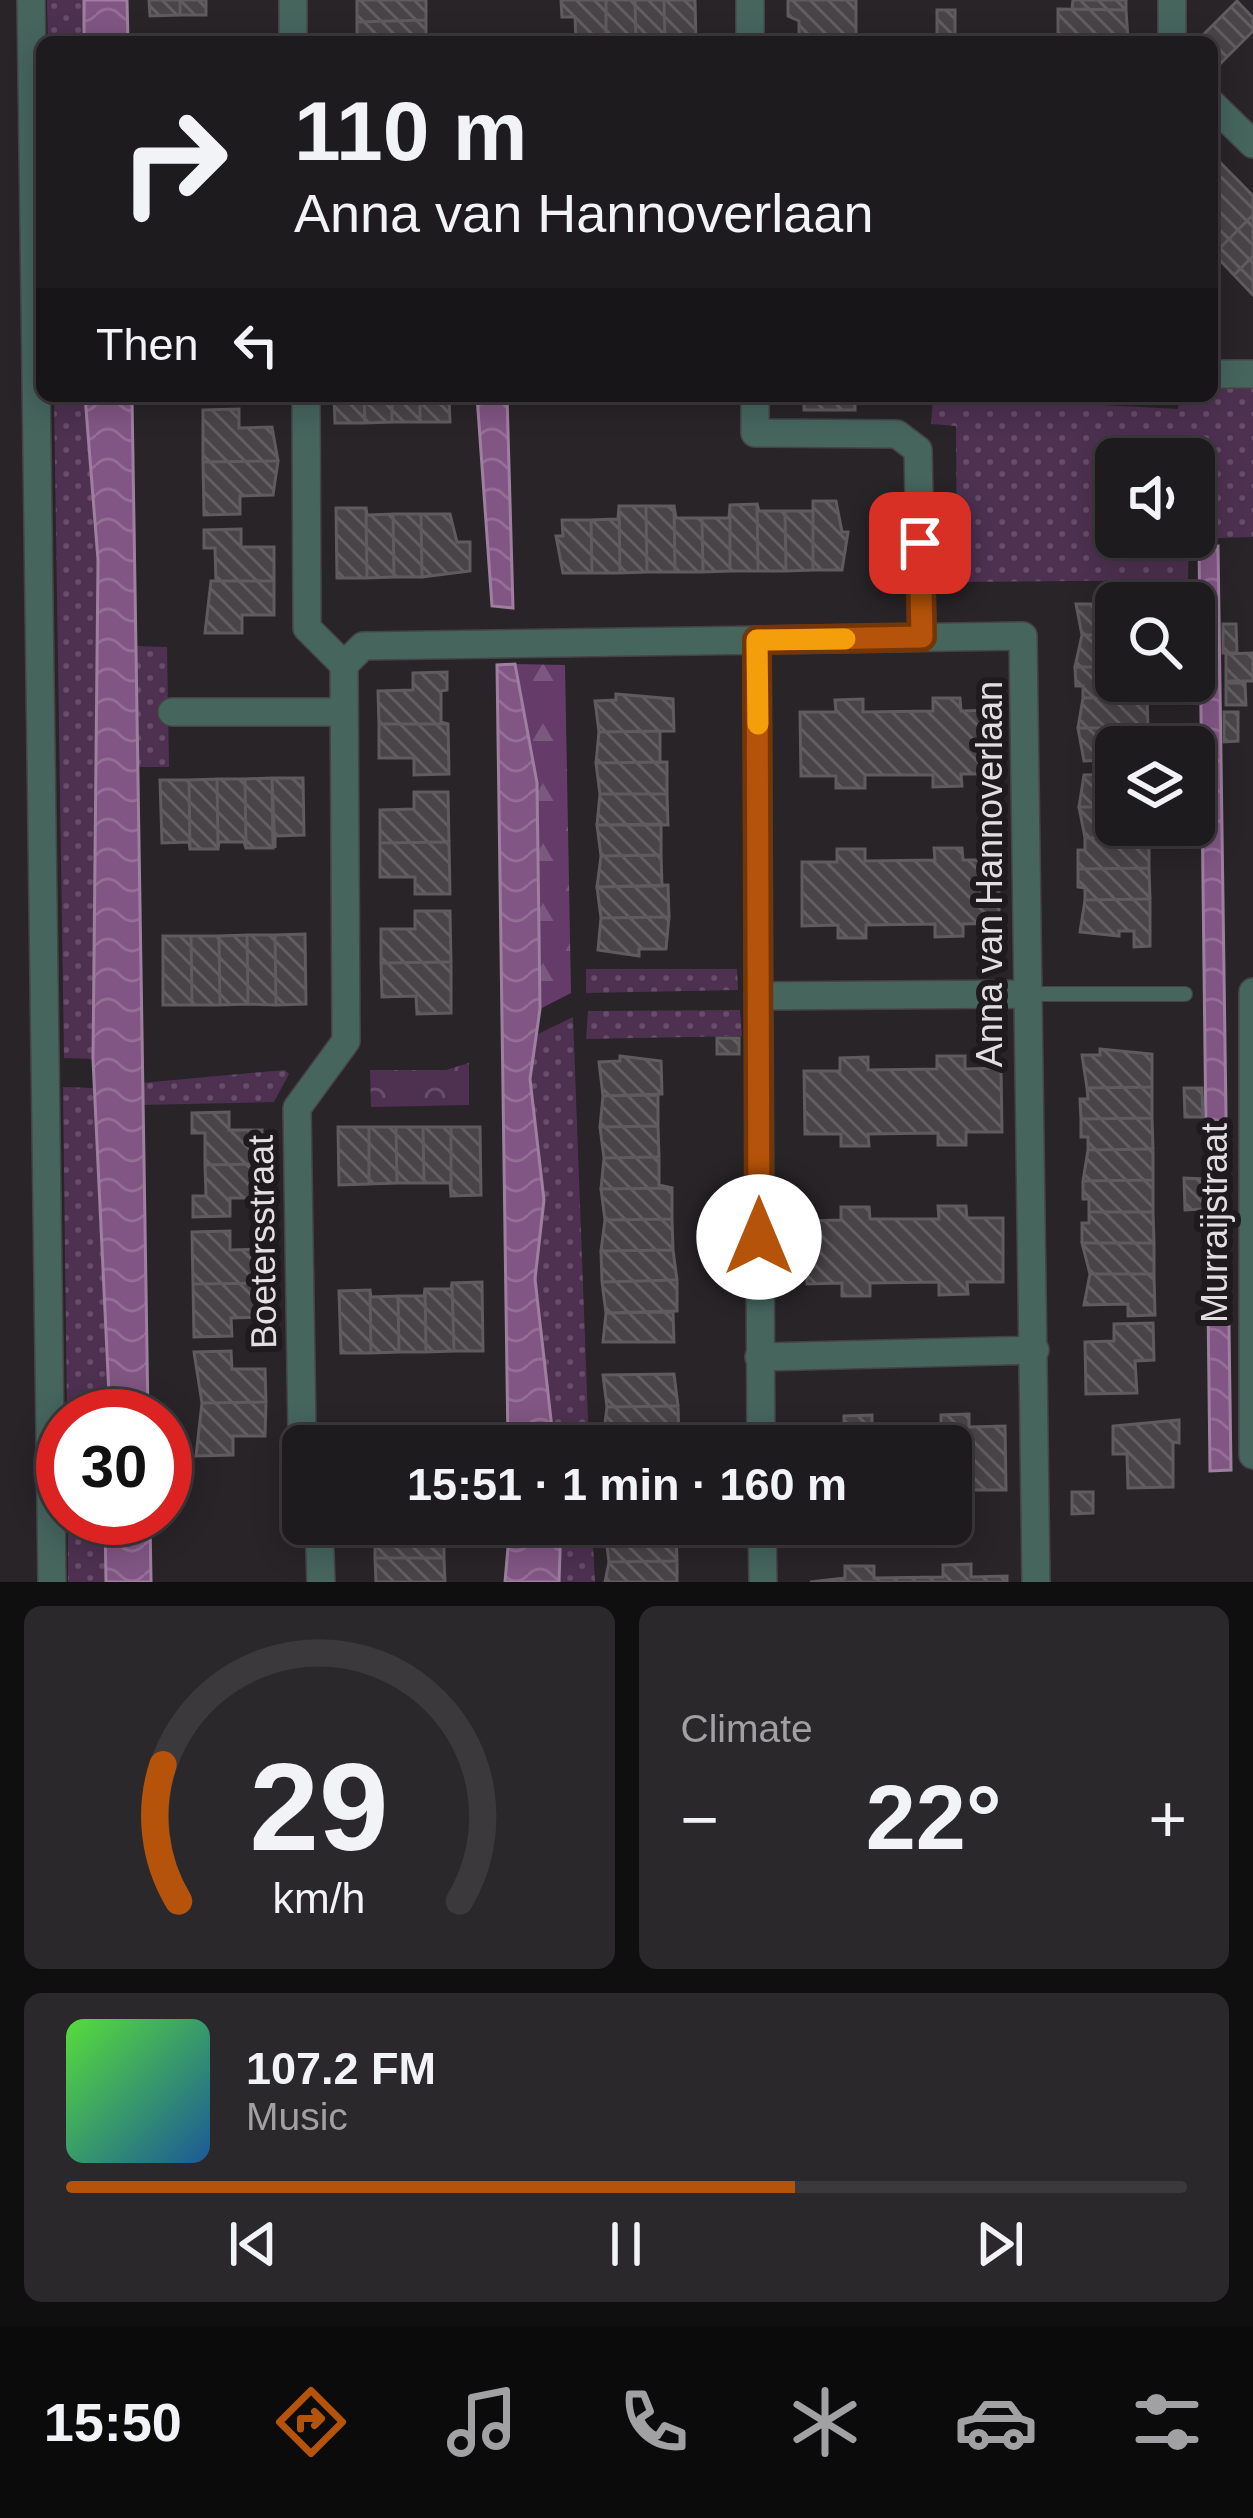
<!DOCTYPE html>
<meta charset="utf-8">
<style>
:root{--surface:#1e1b1e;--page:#2b282b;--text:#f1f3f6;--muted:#a1a1a4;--line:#3c393c;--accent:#b45309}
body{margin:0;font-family:Helvetica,sans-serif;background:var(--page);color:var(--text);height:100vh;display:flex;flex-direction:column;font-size:45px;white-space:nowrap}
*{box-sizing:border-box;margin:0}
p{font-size:39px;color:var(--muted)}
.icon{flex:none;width:66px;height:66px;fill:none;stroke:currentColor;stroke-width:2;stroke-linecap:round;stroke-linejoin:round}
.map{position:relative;height:1582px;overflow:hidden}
.panel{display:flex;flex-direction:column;gap:24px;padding:24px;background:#100f10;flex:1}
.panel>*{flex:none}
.banner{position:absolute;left:36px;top:36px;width:1182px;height:366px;border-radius:18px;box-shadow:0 6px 30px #0003,0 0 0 3px var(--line);background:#1e1b1e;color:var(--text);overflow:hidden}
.tools{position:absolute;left:1095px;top:438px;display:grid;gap:24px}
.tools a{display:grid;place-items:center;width:120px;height:120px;border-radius:18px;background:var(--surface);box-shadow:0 6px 30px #0003,0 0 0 3px var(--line);font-size:60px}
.speed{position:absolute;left:36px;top:1389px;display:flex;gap:24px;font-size:60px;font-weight:700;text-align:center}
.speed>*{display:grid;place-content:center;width:156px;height:156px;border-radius:50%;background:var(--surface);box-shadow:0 6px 30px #0003,0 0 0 3px var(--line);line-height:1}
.speed .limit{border:18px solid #d22;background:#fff;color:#111}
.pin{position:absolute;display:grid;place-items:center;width:102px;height:102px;color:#fff;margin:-51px;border-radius:24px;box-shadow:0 6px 18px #0006}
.me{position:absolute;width:132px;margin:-66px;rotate:0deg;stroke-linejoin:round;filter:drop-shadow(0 0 9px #0008)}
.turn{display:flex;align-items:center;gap:42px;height:252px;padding:0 60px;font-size:54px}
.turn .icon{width:156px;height:156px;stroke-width:2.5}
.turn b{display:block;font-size:84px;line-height:102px}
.then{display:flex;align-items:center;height:114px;padding:0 60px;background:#0003;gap:24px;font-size:45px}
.big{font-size:90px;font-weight:800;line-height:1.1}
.panel .tile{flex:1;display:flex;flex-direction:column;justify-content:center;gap:18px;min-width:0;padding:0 42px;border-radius:18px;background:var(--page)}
.panel .dial{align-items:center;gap:0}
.dial svg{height:312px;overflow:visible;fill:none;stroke:var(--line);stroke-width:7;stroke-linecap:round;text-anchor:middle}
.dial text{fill:var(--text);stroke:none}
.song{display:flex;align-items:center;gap:36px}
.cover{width:144px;height:144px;border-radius:18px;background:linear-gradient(135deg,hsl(110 70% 55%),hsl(210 70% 35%))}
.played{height:12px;border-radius:6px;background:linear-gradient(90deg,var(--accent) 65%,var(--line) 65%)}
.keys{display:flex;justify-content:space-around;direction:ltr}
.heat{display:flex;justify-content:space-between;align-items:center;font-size:66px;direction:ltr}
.panel .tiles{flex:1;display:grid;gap:24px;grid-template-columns:1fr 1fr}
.tile:last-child{grid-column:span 2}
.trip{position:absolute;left:282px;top:1425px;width:690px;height:120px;border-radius:18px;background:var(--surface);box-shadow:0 6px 30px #0003,0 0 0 3px var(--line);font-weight:800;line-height:120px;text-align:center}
.tab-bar{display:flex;height:192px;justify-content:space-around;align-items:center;background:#0c0b0c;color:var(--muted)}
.tab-bar .icon{width:84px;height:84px}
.tab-bar .selected{color:var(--accent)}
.tab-bar b{font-size:54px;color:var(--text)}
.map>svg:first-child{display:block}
</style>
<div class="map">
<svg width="1253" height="1582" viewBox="0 0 1253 1582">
<defs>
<pattern id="grass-dots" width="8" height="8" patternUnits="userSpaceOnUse" patternTransform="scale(3)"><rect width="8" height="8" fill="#4e3151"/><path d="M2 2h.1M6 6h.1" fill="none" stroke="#674e6a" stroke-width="1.8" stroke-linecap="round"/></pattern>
<pattern id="forest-firs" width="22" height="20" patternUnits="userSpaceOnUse" patternTransform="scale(3)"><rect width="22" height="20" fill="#653c69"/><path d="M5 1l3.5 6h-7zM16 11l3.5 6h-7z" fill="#7b587e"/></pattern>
<pattern id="park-crowns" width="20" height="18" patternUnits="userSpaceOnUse" patternTransform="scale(3)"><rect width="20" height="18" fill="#4e3151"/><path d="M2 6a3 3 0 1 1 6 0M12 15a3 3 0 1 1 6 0" fill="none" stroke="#674e6a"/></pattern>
<pattern id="water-waves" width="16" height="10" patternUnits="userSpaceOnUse" patternTransform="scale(3)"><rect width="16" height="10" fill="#815684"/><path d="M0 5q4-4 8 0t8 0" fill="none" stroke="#936e95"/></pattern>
<pattern id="building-back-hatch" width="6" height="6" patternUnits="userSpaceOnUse" patternTransform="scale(3)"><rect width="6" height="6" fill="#484448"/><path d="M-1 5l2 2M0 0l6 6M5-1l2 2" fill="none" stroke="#625f62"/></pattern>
</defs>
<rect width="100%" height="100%" fill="#282428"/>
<path fill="url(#grass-dots)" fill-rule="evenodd" d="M47,0H84V42H48Z
M1212,383L1253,384V537L1189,539L1188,580L957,582L956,426L931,424L933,396L1178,409L1180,396H1212ZM1116,459H1194V537H1116Z
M54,396H85L97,560L93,1059L64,1058Z
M135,646L167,647L169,767H137Z
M586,969H737L738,990L586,993Z
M740,1010L742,1036L586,1039L588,1011Z
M573,1017L589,1446H554L535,1279L544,1200L530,1079L538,1034Z
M285,1070L289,1074L274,1102L141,1105V1083Z
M63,1087L95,1088L110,1416H67Z
M68,1518H105L106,1582H68Z
M561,1524H592L595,1582H559Z"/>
<path fill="url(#forest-firs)" d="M515,664L565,665L571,993L540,1009L537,783Z"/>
<path fill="url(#park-crowns)" d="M469,1063V1105L371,1107L370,1070H446Z"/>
<path fill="url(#water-waves)" stroke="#9e7fa0" stroke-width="3" d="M84,0H127L128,42H84Z
M85,396H132L148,1416H110L93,1059L98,560Z
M477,396H507L513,608L492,606Z
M1199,546H1218L1231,1470L1210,1471Z
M515,664L537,783L540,1009L530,1079L544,1200L535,1279L554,1446H508L497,665Z
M105,1518H150L151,1582H106Z
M510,1524H561L559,1582H505Z"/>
<path fill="url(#building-back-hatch)" stroke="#5f5b5f" stroke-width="3" d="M149,0H180V15L150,16Z
M180,0H206V15H180Z
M357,0H426V20L357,22Z
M561,0H606V42H576L575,17H562Z
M606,0H635L636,42H606Z
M635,0H664L665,42H636Z
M664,0H695L696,42H665Z
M788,0H856V36L799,37V21L788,16Z
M1073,0H1126V10L1072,9Z
M1237,1L1253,18V31L1219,65L1212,58V42H1196Z
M1058,9L1126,10L1128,39H1058Z
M937,10H955V42H937Z
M426,20V42H357V22Z
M1212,154L1253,196V215L1214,254Z
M1253,215V256L1234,275L1214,254Z
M1253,256V295L1234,275Z
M334,396H364L365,423H335Z
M364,396H392V422L365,423Z
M392,396H420V422H392Z
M420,396H449L450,422H420Z
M804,396H855V410H804Z
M239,409V428L272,427L278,461L203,462V410Z
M278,461L273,495L240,496V514L204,515L203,462Z
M813,501H836L842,532H848L842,570H813Z
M757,504L759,511H785L786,571H758Z
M757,504L758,571H730V505Z
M730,505V571L703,572L702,518H729Z
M619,506H646L647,572L620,573Z
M619,506L620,573H592L591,520L618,519Z
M646,506H674L675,572H647Z
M674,506L676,518H702L703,572H675Z
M336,508H366L367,578H337Z
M366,508L367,515L393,514L394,577L367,578Z
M785,511H813V570L786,571Z
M393,514H421L422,577H394Z
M421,514H450L457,542H470V571L422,577Z
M562,520H591L592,573H563L556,536H563Z
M241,529V547H274V581H216L215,548H204V530Z
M211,581H274V615H242V633H205Z
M1094,598H1115L1116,635H1082L1076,604H1094Z
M1223,624H1236L1237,653H1223Z
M1082,635H1116V667H1075Z
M1253,653V681H1226V654Z
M1075,667H1116V681H1147V697L1083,698V686H1076Z
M447,672V690L441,691V722L448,724H379L378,691L413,690V673Z
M1226,683H1245L1246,705H1226Z
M616,694L673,699L674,731L599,732L595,701L616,700Z
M1147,697L1148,728H1078L1083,698Z
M933,698H960L961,711L997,710V774H961L962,786L933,787V775H865V788H836V776H801L800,712H836L835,700L863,699V712L933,711Z
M1224,712H1238V741L1224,742Z
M379,724H448L449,774L414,775V758H379Z
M1078,728H1148V747H1116V760L1084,761Z
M660,731V762L596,763L599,732Z
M667,762V794H600L596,763Z
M1116,774V807H1079L1084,775Z
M271,778H272L273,848H246L245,779Z
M272,778H303L304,835L275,836V848Z
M217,779H245L246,848L244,842H219L218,849Z
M217,779L218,849H190L189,780Z
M160,780H189L190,849L189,842L162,843Z
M414,792H448L449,842L380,843V810L414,809Z
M600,794H667L668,825H597Z
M1079,807H1116V825H1149V837L1085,838Z
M661,824V855L601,856L597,825Z
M1149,837V868L1078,869V850H1085V838Z
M449,842L450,894H415V877H380V843Z
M934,848H962L963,860H999V923L963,924V936L935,937V924L866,925V938H838V925L802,926V862H837V849H865V861L935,860Z
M661,855L662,886L597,887L601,856Z
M1149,868L1150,899L1085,900V888L1078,887V869Z
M668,885L669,917L601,918L597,887Z
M1150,899V946L1134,947V931H1119V936L1080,932L1085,900Z
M415,911H450L451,962L381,963V929H415Z
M669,917L666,949H639V956L598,950L601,918Z
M305,934L306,1004L276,1005L275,935Z
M247,935L248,1004L220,1005L219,936Z
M247,935H275L276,1005L248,1004Z
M163,936H191L192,1005H163Z
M191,936H219L220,1005H192Z
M451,962V1013L417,1014L416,996L382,997L381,963Z
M717,1038H739V1054H717Z
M1100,1049L1152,1054V1087L1087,1088L1082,1055H1100Z
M620,1056L661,1061L662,1094L603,1096L599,1062L620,1061Z
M937,1056H965V1069L1001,1068L1002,1132H966V1145H938V1133L868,1134L869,1146H841V1134H805L804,1071H840V1058L868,1057V1070L937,1069Z
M1152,1087V1118L1081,1119L1080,1099H1088L1087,1088Z
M1184,1088H1202L1203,1117H1185Z
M658,1095V1126L600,1127L603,1096Z
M229,1112V1130H262V1164L205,1165V1133H192V1113Z
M1152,1118L1153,1149L1088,1150V1137H1081V1119Z
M658,1126L659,1157L604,1158L600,1127Z
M338,1127H369V1184L339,1185Z
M369,1127H396L397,1183L369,1184Z
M396,1127H423L424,1183H397Z
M423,1127H451V1196L450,1183H424Z
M451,1127H480L481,1195L451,1196Z
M1153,1149V1180L1083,1181L1088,1150Z
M659,1157V1185L672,1188L601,1189L604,1158Z
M262,1164V1198H230V1216L193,1217V1196H206L205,1165Z
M1184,1178L1203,1179V1209L1185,1210Z
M1153,1180V1212H1089V1199H1083V1181Z
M672,1188V1219L605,1220L601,1189Z
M938,1206H966L967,1218H1003V1282H967L968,1294L939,1295V1282L870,1283V1296H842V1283L807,1284L806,1221L841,1220V1207H869L870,1219H939Z
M1089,1212H1153L1154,1243H1082V1223H1089Z
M672,1219L673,1250L601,1251L605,1220Z
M230,1231V1250L263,1249L269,1283L193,1284L192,1232Z
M1082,1243H1154V1274H1090Z
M673,1250L677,1280L602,1282L601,1251Z
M1090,1274H1154L1155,1315L1128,1316V1304L1084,1305Z
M677,1280V1311L606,1313L602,1282Z
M482,1282L483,1351H454L452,1283Z
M269,1283L264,1317L231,1318L232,1336L194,1337L193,1284Z
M452,1283L454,1351L426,1352L425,1289H451Z
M425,1289L426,1352H399L398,1296H424Z
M370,1290L371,1353H341L339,1291Z
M370,1290L371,1297L398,1296L399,1352L371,1353Z
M673,1312L674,1342H603L606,1313Z
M1153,1323L1154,1360L1135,1361L1137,1393L1086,1394L1085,1342L1114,1341V1324Z
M231,1351L232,1369H265L266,1402L202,1403L194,1352Z
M674,1374L678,1406L607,1407L603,1375Z
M266,1402L265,1436H233V1455L196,1456L202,1403Z
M678,1406L679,1438L603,1439L607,1407Z
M969,1414V1427L1005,1426L1006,1490H970V1503H951V1446H808V1429L844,1428V1416L872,1415V1428L941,1427V1415Z
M1179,1420V1443L1173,1442V1487L1128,1488L1127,1454H1113V1426Z
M679,1438L675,1446H608L603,1439Z
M1072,1492H1093V1513L1072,1514Z
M375,1524H444V1558H375Z
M605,1524H676V1530L605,1531Z
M676,1530L677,1561L609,1562L605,1531Z
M375,1558H444L445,1582H376Z
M677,1561V1582H605L609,1562Z
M971,1564V1577L1007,1576V1582H810L845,1578V1566H874V1578L943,1577V1565Z"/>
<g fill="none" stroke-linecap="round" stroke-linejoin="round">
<defs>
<path id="lane" d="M1025,994H1185"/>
<path id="street" d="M31,0L52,1582
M750,0V42
M293,42V0
M1172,42V0
M1212,104L1253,144
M1212,374H1253
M755,396V433L897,434L918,450L922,637
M757,641L761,1446
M344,665L363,646L1023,636L1036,1582
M172,712H344
M1253,992V1455
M758,996L1025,994
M759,1357L1035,1350
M303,1498L297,1108L346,1041L344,665L307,628L306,396
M319,1524L321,1582
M762,1524L763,1582"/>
</defs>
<use href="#lane" stroke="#464246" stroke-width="16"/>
<use href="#street" stroke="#464246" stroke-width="30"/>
<use href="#lane" stroke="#45655d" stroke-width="14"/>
<use href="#street" stroke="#45655d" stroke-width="27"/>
</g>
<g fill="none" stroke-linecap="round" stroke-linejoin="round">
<defs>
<path id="route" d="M759,1237L757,640L922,637L920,543"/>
</defs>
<use href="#route" stroke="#753606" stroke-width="30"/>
<use href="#route" stroke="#b45309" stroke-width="21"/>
<path stroke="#f59e0b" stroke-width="21" d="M758,724L757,640L845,639"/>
</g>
<g text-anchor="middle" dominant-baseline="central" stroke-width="12" stroke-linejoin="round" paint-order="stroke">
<g font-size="36" fill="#e2dfe2" stroke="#1e1a1e">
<text transform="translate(989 874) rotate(-90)">Anna van Hannoverlaan</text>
<text transform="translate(1214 1223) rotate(-90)">Murraijstraat</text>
<text transform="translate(262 1242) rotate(-91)">Boetersstraat</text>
</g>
</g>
</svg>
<div class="tools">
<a><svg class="icon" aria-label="sound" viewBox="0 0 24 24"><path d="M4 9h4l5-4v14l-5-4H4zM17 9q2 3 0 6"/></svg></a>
<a><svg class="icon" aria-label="search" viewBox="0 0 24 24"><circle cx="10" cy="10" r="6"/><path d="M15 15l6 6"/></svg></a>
<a><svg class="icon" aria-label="layers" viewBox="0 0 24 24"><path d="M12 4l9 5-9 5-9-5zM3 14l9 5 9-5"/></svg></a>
</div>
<div class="speed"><div class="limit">30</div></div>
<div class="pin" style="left:920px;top:543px;background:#d93025"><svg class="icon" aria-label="arrive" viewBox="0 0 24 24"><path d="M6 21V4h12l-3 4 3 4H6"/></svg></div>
<svg class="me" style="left:759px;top:1237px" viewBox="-20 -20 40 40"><circle r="19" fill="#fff"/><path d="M0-13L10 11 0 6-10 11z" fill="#b45309"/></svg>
<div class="trip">15:51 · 1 min · 160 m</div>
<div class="banner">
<div class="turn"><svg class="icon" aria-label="right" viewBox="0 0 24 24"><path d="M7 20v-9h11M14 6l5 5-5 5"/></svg><div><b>110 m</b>Anna van Hannoverlaan</div></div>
<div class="then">Then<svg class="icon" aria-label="left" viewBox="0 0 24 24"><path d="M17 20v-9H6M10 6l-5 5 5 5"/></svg></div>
</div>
</div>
<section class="panel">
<div class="tiles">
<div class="tile dial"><svg viewBox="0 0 100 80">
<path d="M14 69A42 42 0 1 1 86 69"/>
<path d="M14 69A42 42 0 0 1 10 34" stroke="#b45309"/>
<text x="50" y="56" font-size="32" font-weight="700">29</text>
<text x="50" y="72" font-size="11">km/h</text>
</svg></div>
<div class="tile"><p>Climate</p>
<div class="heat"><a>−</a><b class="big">22°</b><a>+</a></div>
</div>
<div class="tile">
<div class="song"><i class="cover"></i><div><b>107.2 FM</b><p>Music</p></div></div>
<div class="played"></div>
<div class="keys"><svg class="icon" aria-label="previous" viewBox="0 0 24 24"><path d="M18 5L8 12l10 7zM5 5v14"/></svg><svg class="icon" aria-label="pause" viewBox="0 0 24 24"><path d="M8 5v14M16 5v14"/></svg><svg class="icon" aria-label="next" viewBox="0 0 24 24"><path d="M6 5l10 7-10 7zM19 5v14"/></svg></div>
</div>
</div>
</section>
<nav class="tab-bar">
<b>15:50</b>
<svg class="icon selected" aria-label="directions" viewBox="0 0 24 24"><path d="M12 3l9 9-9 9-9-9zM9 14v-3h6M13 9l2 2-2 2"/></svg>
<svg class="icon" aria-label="music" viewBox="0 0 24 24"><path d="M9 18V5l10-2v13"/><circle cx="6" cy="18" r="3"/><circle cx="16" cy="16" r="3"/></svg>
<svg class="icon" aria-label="phone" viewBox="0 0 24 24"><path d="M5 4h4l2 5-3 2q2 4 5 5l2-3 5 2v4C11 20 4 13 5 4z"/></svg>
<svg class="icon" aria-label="climate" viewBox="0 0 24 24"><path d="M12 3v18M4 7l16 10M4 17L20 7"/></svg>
<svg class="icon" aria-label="car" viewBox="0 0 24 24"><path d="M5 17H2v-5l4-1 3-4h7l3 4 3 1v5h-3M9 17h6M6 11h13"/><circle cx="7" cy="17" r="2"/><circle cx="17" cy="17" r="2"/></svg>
<svg class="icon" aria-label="filters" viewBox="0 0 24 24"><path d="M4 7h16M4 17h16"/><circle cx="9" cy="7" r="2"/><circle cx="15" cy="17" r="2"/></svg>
</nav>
